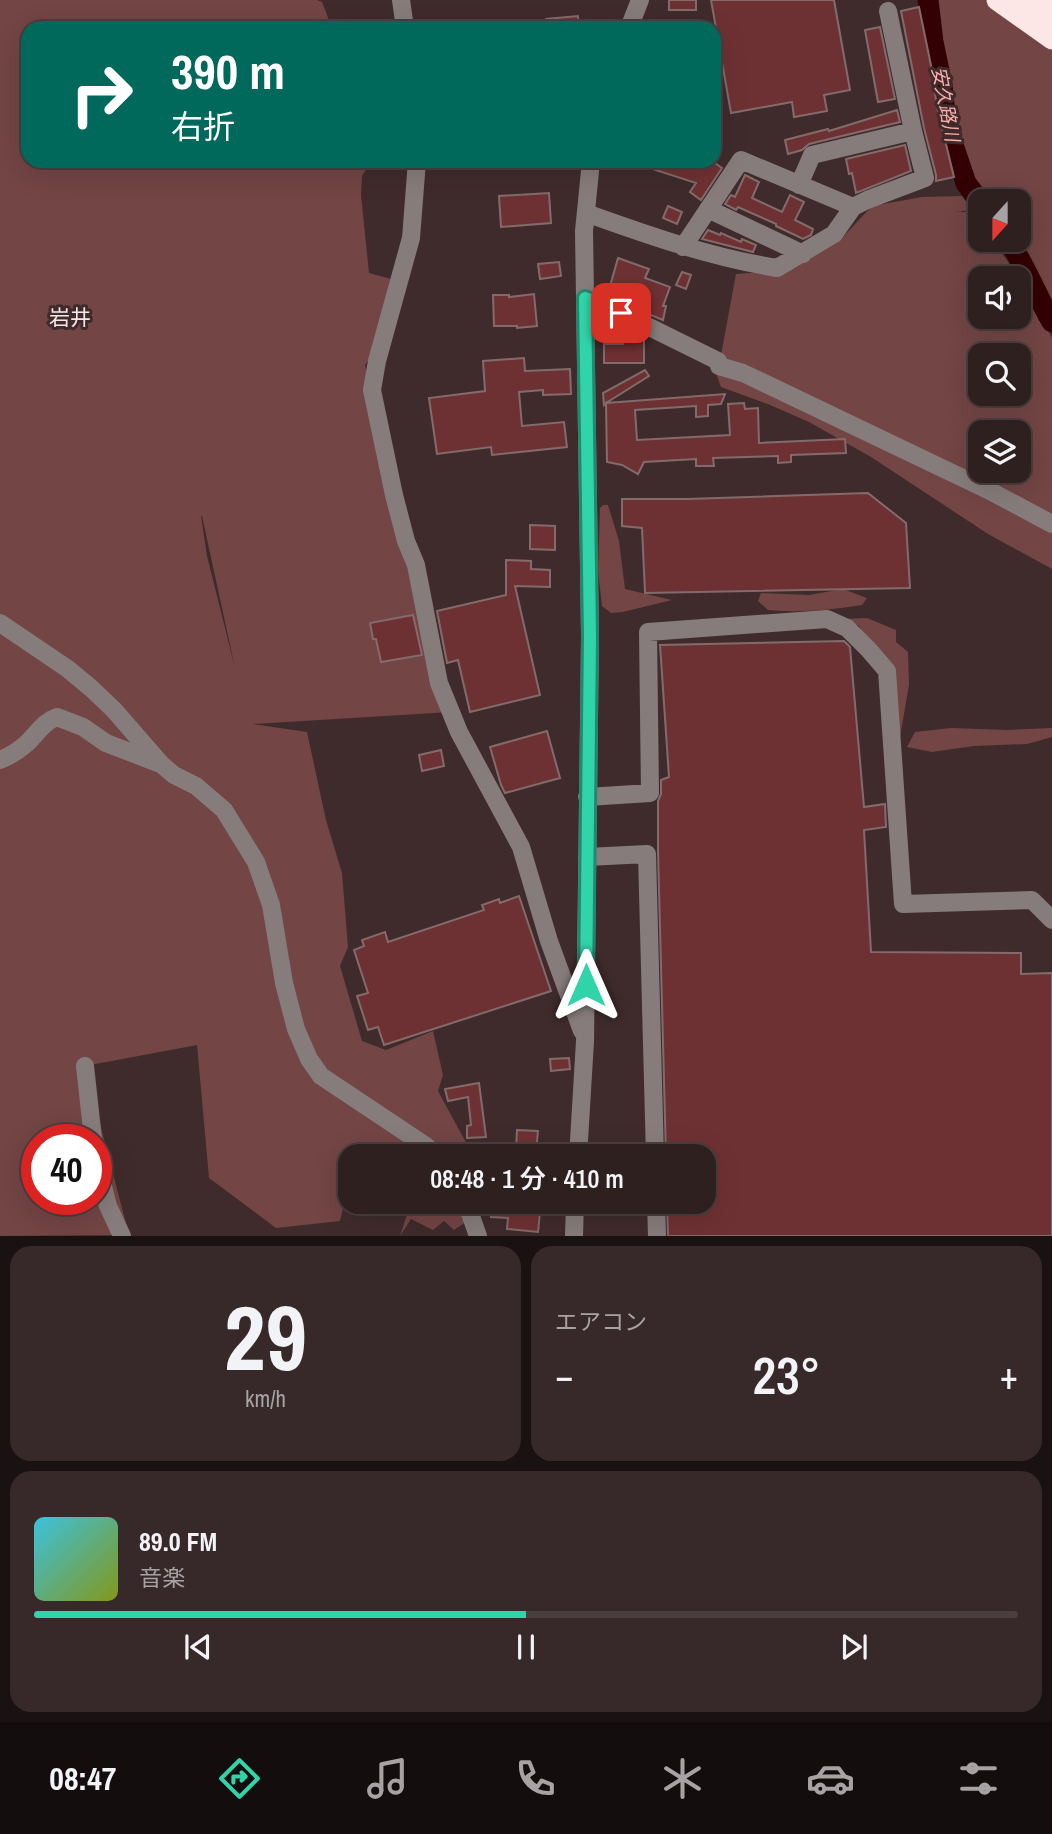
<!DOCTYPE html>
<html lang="ja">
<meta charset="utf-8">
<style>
:root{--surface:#2f2020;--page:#372829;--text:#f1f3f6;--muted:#a7a3a5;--line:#4a3e3e;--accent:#31d4a9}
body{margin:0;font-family:"Archivo Narrow","Noto Sans JP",sans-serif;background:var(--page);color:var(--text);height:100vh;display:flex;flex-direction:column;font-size:26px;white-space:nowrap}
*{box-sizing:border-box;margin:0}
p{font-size:23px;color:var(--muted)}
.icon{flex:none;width:38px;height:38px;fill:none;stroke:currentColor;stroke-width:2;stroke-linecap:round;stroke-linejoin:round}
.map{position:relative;height:1236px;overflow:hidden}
.details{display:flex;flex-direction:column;gap:10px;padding:10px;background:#1a1212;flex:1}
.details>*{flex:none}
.guide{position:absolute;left:21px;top:21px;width:700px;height:147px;border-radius:21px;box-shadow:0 7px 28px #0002,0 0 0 2px var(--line);background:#00695c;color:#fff;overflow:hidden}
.needle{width:46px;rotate:201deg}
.fabs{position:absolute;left:968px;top:189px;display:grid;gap:14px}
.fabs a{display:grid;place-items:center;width:63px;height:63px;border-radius:14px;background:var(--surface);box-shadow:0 7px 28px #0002,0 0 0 2px var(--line);font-size:35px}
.speed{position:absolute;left:21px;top:1124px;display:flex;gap:14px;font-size:35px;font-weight:700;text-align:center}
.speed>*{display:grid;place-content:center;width:91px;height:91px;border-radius:50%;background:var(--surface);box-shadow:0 7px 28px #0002,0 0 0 2px var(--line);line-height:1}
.speed .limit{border:10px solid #d22;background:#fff;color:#111}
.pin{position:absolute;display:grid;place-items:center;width:60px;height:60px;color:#fff;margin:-30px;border-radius:14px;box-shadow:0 4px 10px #0006}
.me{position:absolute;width:77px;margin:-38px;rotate:0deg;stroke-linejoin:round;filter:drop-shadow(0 0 5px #0008)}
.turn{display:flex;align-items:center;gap:24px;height:147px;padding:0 35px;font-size:32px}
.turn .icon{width:91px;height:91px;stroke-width:2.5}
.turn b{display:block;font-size:49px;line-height:60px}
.big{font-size:52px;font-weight:600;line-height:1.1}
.details .tile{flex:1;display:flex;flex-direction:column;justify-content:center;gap:10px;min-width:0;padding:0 24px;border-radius:21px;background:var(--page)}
.details .dial{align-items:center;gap:0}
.dial b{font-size:91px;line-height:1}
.song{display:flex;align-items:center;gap:21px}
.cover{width:84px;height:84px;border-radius:10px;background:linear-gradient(135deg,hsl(190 70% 55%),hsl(70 70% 35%))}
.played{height:7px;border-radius:4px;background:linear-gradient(90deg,var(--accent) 50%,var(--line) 50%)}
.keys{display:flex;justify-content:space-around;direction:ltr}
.heat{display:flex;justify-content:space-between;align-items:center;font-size:38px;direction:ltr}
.details .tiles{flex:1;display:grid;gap:10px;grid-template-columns:1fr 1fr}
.tile:last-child{grid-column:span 2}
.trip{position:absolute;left:338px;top:1144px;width:378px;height:70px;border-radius:21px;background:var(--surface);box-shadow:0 7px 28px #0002,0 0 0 2px var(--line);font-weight:600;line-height:70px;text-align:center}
.tab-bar{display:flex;height:112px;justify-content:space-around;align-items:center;background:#130d0d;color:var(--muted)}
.tab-bar .icon{width:49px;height:49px}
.tab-bar .current{color:var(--accent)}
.tab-bar b{font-size:32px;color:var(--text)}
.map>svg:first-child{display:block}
</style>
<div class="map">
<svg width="1052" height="1236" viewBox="0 0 1052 1236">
<rect width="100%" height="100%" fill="#3f2b2b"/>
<path fill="#734545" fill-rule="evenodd" d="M0,0H317L322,2L332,28H28V161H371L362,176L361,195L369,273L395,280L379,345L365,365L451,712L252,724L307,732L326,820L342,873L348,947L340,966L362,1041L386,1050L433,1031L443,1075L438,1091L469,1148L484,1152V1157H350V1179L340,1221L276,1228L209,1178L197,1045L85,1066L129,1235L0,1236ZM201,516H202L235,668L207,556ZM37,1139H96V1199H37Z
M934,0H985L1052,50V309L1041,292L1018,240V201H988L979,190L951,136L939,67Z
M962,196L972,210L956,212H974L980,220V240H993L1033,299L1052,338V569L988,534L871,457L809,422L770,405L721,387L716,373L719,366L736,274L775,271L843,237L872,206L922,197ZM980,278H1018V317H980ZM980,355H1018V394H980ZM980,432H1018V471H980Z
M603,505H608L619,541L625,589L672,600L623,612L611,613L602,606L598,571L600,508Z
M843,589L867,598L862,605C830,610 800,613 768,610L758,601L761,593L809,595Z
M867,618L896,630V642L908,652L909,685L899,743L891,662L869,643L859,626L843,619Z
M951,728L1007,730L1052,728V737L1027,744L974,746L932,752L907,747L915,732Z
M411,1202H481V1212L454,1230L444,1221L433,1230L411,1219L400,1236Z"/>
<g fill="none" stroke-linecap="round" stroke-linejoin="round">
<path stroke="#330004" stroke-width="21" d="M928,0L933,42L942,85L946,124L966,183L980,202
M1008,240C1026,266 1036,295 1052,322"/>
</g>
<path fill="#6e3133" stroke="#836b6b" stroke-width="2" d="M669,0H696V10H669Z
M711,0H834L850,90L824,95L827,111L794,117L792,102L731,113Z
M919,7L935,85L933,86L938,107H937L954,177L936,181V175L924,128L901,11Z
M578,16L579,28H547L546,19Z
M880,27L895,99L878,102L865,30Z
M897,110L900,122L809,144L802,150L788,154L785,140L828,129L829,131Z
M905,145L911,171L856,193L852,173L849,174L846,159Z
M635,161H712L722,168L701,200L690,192L696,183L634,163Z
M745,175L759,182L752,198L782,212L790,195L804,202L795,220L813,229L811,235L803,239L776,226V224L738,207L736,210L725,204L731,195L735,197Z
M549,193L551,223L501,227L499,196Z
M668,206L682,212L677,224L663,218Z
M708,230L720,235L721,233L741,242L742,239L756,245L753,252L702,239Z
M618,258L649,269L645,278L670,287L663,306H666L663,320L646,313L648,305L619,290L618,296L608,293Z
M559,262L561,276L540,279L538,264Z
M682,272L691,275L686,289L676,285Z
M534,294L537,326L517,328V326H494L493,295H509V297Z
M623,340H644V363H604V344H623Z
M524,358L525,371L570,369L571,394L543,395V390L519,392L522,426L564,422L567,447L492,455L491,447L437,454L429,398L485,391L483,361Z
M645,370L649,376L606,403L725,394L721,404L708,405V416L696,417V406L635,410L637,440L730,435L728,404L744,403L745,409L758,408L759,443L845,439L846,453L791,455V462L778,463V456L713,458L714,466H696V459L644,462L638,474L622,465L607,462L606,403L604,405L603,393Z
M868,493L906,523L910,588L645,593L642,528L622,526V499H688Z
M530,525L555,526V550L530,549Z
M506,560L531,561V569L550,570V587L515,586L540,695L470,712L458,660L447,663L437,611L506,595Z
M413,615L422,655L381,662L376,639H373L370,623Z
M844,641L850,647L864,807L885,804L886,827L864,830L871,952L1021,953V974L1052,973V1236H668L667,1202H704V1157H666L658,851V801L661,794V780L669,777L660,645Z
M547,731L560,778L505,793L501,785L490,747Z
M441,750L444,766L422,771L419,755Z
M519,896L551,991L384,1045L378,1027L368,1030L357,996L368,993L354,950L364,946L362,940L385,932L388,942L484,910L482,905L499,899L500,903Z
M569,1058L570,1069L551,1071L550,1059Z
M479,1083L486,1137L467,1138V1126L471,1125L468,1097L448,1101L445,1089Z
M517,1130L538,1131L536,1151L516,1149Z
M492,1202H505L504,1208L540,1212L538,1232L507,1229L508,1218L491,1217Z"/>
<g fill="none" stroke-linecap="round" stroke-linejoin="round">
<path stroke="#877c7c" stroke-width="18" d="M401,0L405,28
M629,28L640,0
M417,161L411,238L377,361L372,390L394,495L406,541L416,565L439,683L459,732L521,847L549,941L582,1031
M799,185L812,155L913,131
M708,209L803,254
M586,213C650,236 710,257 777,268L834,234L853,207L867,200L925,178L913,131L888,11
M683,247L741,160L853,207
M585,298L621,313L718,361L719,366L743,373L992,492L1052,524
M0,623L68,669L92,689L114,710L161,764L174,775L196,786L224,810L256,862L271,905L284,983L296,1029L309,1059L321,1076L426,1146L437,1157
M0,760C10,756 18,751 26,744C37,734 43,722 57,717L83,727L106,743L158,763
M587,797L650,793L648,632L827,619L847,628L869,650L887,671L903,904L1032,900L1052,920
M587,857L647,854L655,1157
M85,1066L93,1139
M578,1157L585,1041L590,637L584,231L591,161
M96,1159L108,1206L122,1236
M466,1202L478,1236
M656,1202L657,1236
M574,1236L575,1202"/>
<path stroke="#fce6e6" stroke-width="21" d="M997,0L1052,39
M1025,0L1052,23
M1049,0L1052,3"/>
</g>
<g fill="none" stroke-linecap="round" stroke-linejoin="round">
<defs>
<path id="route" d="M586,985L590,637L585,298L621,313"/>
</defs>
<use href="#route" stroke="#208a6e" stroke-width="18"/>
<use href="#route" stroke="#31d4a9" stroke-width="12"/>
</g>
<g text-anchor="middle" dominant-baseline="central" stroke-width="6" stroke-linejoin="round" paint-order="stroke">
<g font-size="19" font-style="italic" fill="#fcadac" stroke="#3f2b2b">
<text transform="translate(946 104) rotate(79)">安久路川</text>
</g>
<g font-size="21" fill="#f5e7e6" stroke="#3f2b2b">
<text x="70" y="317">岩井</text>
</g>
</g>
</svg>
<div class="fabs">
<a><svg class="needle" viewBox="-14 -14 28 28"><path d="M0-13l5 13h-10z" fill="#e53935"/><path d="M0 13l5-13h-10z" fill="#a7a3a5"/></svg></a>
<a><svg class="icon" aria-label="sound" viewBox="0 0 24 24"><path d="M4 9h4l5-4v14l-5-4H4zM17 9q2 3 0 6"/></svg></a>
<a><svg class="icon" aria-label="search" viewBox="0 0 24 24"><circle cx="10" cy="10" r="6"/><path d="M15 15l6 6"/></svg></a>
<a><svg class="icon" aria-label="layers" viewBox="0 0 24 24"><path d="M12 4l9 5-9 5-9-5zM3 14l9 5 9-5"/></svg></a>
</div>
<div class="speed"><div class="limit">40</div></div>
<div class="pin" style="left:621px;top:313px;background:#d93025"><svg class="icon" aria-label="arrive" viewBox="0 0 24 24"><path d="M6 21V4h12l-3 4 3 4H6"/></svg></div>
<svg class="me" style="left:586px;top:985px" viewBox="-20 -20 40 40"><path d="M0-17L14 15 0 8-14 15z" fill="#31d4a9" stroke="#fff" stroke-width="4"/></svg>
<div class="trip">08:48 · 1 分 · 410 m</div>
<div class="guide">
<div class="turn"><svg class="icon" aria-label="right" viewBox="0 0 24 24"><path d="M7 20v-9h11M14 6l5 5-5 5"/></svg><div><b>390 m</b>右折</div></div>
</div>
</div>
<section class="details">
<div class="tiles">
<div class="tile dial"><b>29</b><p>km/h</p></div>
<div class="tile"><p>エアコン</p>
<div class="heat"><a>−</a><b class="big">23°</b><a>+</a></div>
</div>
<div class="tile">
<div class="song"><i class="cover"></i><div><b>89.0 FM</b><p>音楽</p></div></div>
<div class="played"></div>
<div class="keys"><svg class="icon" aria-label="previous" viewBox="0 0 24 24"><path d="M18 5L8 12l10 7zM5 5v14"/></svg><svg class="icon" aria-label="pause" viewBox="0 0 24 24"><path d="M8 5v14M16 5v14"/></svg><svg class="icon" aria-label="next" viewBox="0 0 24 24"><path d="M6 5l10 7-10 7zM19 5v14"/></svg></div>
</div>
</div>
</section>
<nav class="tab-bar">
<b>08:47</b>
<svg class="icon current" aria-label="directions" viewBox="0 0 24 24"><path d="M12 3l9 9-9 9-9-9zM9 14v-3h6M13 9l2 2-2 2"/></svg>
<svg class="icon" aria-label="music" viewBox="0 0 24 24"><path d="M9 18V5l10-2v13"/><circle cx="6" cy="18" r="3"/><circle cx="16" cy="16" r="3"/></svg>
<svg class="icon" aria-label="phone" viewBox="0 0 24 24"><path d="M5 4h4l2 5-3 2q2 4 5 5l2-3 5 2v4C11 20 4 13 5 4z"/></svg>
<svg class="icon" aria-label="climate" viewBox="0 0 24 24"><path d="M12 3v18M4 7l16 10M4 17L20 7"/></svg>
<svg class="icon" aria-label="car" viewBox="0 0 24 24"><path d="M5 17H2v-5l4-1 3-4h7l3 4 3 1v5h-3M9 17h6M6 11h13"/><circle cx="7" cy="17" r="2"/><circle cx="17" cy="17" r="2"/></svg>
<svg class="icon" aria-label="filters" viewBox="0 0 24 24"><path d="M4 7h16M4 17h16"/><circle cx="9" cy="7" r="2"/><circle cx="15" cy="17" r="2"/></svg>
</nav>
